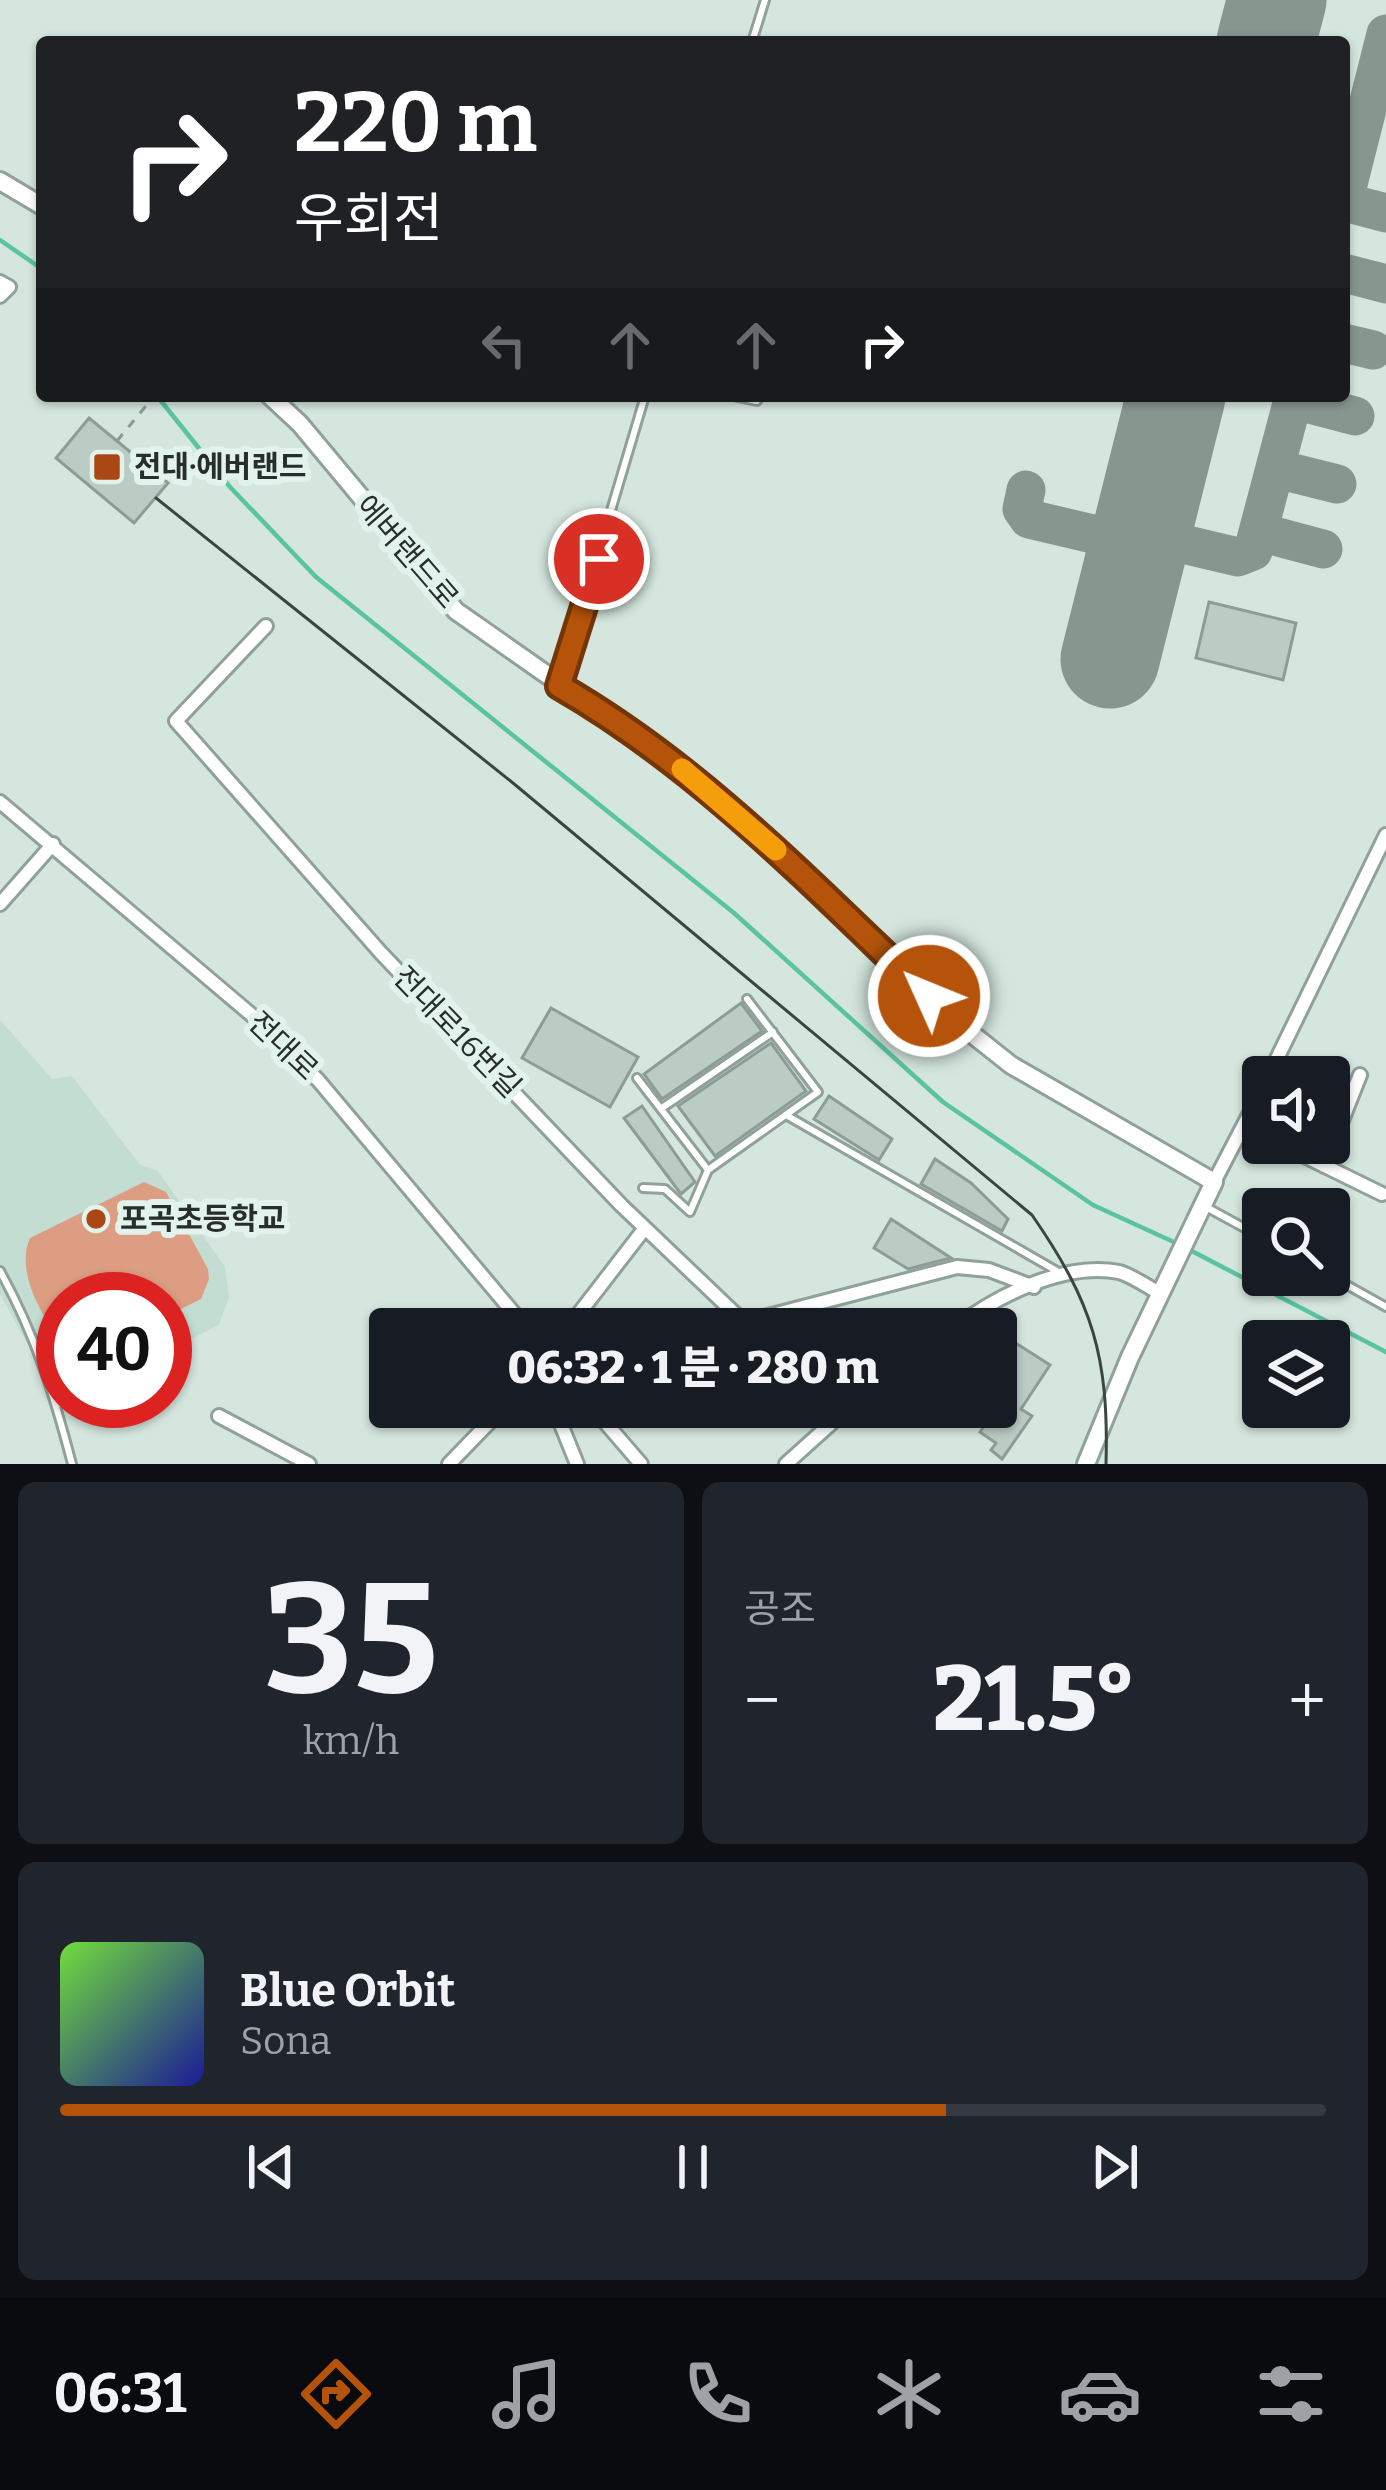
<!DOCTYPE html>
<html lang="ko">
<meta charset="utf-8">
<style>
:root{--surface:#171b24;--page:#20242c;--text:#f1f3f6;--muted:#9ea1a6;--line:#363941;--accent:#b45309}
body{margin:0;font-family:Bitter,"Noto Sans KR",serif;background:var(--page);color:var(--text);height:100vh;display:flex;flex-direction:column;font-size:45px;white-space:nowrap}
*{box-sizing:border-box;margin:0}
p{font-size:39px;color:var(--muted)}
.icon{flex:none;width:66px;height:66px;fill:none;stroke:currentColor;stroke-width:2;stroke-linecap:round;stroke-linejoin:round}
.map{position:relative;height:1464px;overflow:hidden}
.drawer{display:flex;flex-direction:column;gap:18px;padding:18px;background:#0d0f14;flex:1}
.drawer>*{flex:none}
.banner{position:absolute;left:36px;top:36px;width:1314px;height:366px;border-radius:12px;box-shadow:0 3px 9px #0004;background:#202124;color:#fff;overflow:hidden}
.tools{position:absolute;left:1242px;top:1056px;display:grid;gap:24px}
.tools a{display:grid;place-items:center;width:108px;height:108px;border-radius:12px;background:var(--surface);box-shadow:0 3px 9px #0004;font-size:60px}
.speed{position:absolute;left:36px;top:1272px;display:flex;gap:24px;font-size:60px;font-weight:700;text-align:center}
.speed>*{display:grid;place-content:center;width:156px;height:156px;border-radius:50%;background:var(--surface);box-shadow:0 3px 9px #0004;line-height:1}
.speed .limit{border:18px solid #d22;background:#fff;color:#111}
.pin{position:absolute;display:grid;place-items:center;width:102px;height:102px;color:#fff;margin:-51px;border:6px solid #fff;border-radius:50%;box-shadow:0 3px 12px #0007}
.me{position:absolute;width:132px;margin:-66px;rotate:314deg;stroke-linejoin:round;filter:drop-shadow(0 0 9px #0008)}
.turn{display:flex;align-items:center;gap:42px;height:252px;padding:0 60px;font-size:54px}
.turn .icon{width:156px;height:156px;stroke-width:2.5}
.turn b{display:block;font-size:84px;line-height:102px}
.lanes{display:flex;align-items:center;height:114px;padding:0 60px;background:#0003;justify-content:center;gap:60px;direction:ltr}
.lanes .off{opacity:.35}
.big{font-size:90px;font-weight:800;line-height:1.1}
.drawer .tile{flex:1;display:flex;flex-direction:column;justify-content:center;gap:18px;min-width:0;padding:0 42px;border-radius:18px;background:var(--page)}
.drawer .dial{align-items:center;gap:0}
.dial b{font-size:156px;line-height:1}
.song{display:flex;align-items:center;gap:36px}
.cover{width:144px;height:144px;border-radius:18px;background:linear-gradient(135deg,hsl(100 70% 55%),hsl(240 70% 35%))}
.played{height:12px;border-radius:6px;background:linear-gradient(90deg,var(--accent) 70%,var(--line) 70%)}
.keys{display:flex;justify-content:space-around;direction:ltr}
.heat{display:flex;justify-content:space-between;align-items:center;font-size:66px;direction:ltr}
.drawer .tiles{flex:1;display:grid;gap:18px;grid-template-columns:1fr 1fr}
.tile:last-child{grid-column:span 2}
.trip{position:absolute;left:369px;top:1308px;width:648px;height:120px;border-radius:12px;background:var(--surface);box-shadow:0 3px 9px #0004;font-weight:800;line-height:120px;text-align:center}
.tab-bar{display:flex;height:192px;justify-content:space-around;align-items:center;background:#090b0e;color:var(--muted)}
.tab-bar .icon{width:84px;height:84px}
.tab-bar .current{color:var(--accent)}
.tab-bar b{font-size:54px;color:var(--text)}
.map>svg:first-child{display:block}
</style>
<div class="map">
<svg width="1386" height="1464" viewBox="0 0 1386 1464">
<rect width="100%" height="100%" fill="#d4e6de"/>
<path fill="#c3ddd2" d="M0,1020L52,1079L72,1076L140,1165L158,1171L225,1267L229,1297L219,1325L165,1352V1299H63V1390L54,1392L0,1294Z"/>
<path fill="#dd9d83" d="M144,1182L166,1192L208,1269L209,1279L201,1299L165,1317V1299H63V1344C42,1317 15,1271 30,1238Z"/>
<g fill="none" stroke-linecap="round" stroke-linejoin="round">
<path stroke="#5ac3a0" stroke-width="4.5" d="M0,240L42,269
M157,396L230,487L316,577L734,913L943,1102L1093,1205L1176,1243
M1186,1248L1386,1352"/>
<path stroke="#889690" stroke-width="39" d="M1344,200L1386,34
M1344,202L1386,213
M1344,273L1386,284
M1344,343L1373,350
M1294,400L1355,416
M1277,469L1337,484
M1026,490L1022,509L1029,519L1114,539
M1263,533L1323,549
M1166,540L1238,557L1253,551L1294,396"/>
<path stroke="#889690" stroke-width="99" d="M1266,42L1277,0
M1110,659L1176,396"/>
</g>
<path fill="#bbccc5" stroke="#8c9d96" stroke-width="3" d="M89,418L168,483L134,523L56,458Z
M1209,602L1296,623L1283,680L1196,658Z
M741,1003L762,1031L662,1099L644,1074Z
M551,1008L638,1057L610,1107L522,1058Z
M771,1043L806,1091L715,1156L678,1106Z
M829,1096L892,1139L879,1160L814,1119Z
M642,1106L695,1182L681,1194L624,1118Z
M935,1159L971,1183L1008,1219L1002,1231L921,1184Z
M891,1219L951,1258L908,1269L874,1248Z
M1011,1340L1050,1365L1021,1409L1032,1416L1002,1459L991,1450L996,1443L980,1432L1008,1392L996,1384V1364Z"/>
<g fill="none" stroke-linecap="round" stroke-linejoin="round">
<defs>
<path id="lane" d="M752,42L765,0
M733,396L757,401
M560,682L645,396
M637,1078L708,1170L690,1212L665,1189L643,1188
M662,1108L773,1032
M786,1115L1062,1274
M708,1170L818,1092L747,999
M1206,1207L1263,1238
M0,1271C35,1334 54,1395 72,1464
M1329,1275L1386,1307
M57,1404L76,1401"/>
<path id="street" d="M0,282L9,287L0,296
M266,626L176,721L381,953L621,1205L751,1329
M0,802L254,1017L318,1080L527,1329
M0,904L53,844
M1268,1077L1386,835
M1244,1126L1263,1136
M1278,1143L1382,1194
M1324,1166L1360,1075
M1214,1182L1263,1088
M745,1322L957,1267L989,1270L1034,1287
M567,1329L645,1228
M953,1329C995,1297 1064,1261 1119,1272C1133,1276 1148,1287 1161,1294
M554,1407L577,1464
M592,1407L641,1464
M219,1416L309,1464
M836,1419L852,1407
M449,1464L504,1407
M786,1464L836,1419L824,1407"/>
<path id="secondary" d="M0,181L42,206
M270,396L300,424L456,611L687,773L751,827L953,1019L1011,1065L1214,1182L1130,1357L1086,1464"/>
</defs>
<use href="#lane" stroke="#90a19a" stroke-width="12"/>
<use href="#street" stroke="#90a19a" stroke-width="18"/>
<use href="#secondary" stroke="#90a19a" stroke-width="22"/>
<path stroke="#8c9994" stroke-width="3" stroke-dasharray="9 9" stroke-linecap="butt" d="M117,441L154,396"/>
<use href="#lane" stroke="#fff" stroke-width="6"/>
<use href="#street" stroke="#fff" stroke-width="12"/>
<use href="#secondary" stroke="#fff" stroke-width="16"/>
<path stroke="#3c4542" stroke-width="3" d="M156,498L513,783L1032,1215C1093,1303 1109,1357 1106,1464"/>
</g>
<g fill="none" stroke-linecap="round" stroke-linejoin="round">
<defs>
<path id="route" d="M599,559L559,686C700,767 812,885 929,996"/>
</defs>
<use href="#route" stroke="#753606" stroke-width="30"/>
<use href="#route" stroke="#b45309" stroke-width="21"/>
<path stroke="#f59e0b" stroke-width="21" d="M682,769L776,850"/>
</g>
<g fill="#ab4715" stroke="#e1f3ec" stroke-width="4.5">
<rect x="92" y="452" width="30" height="30" rx="6"/>
<circle cx="96" cy="1219" r="12"/>
</g>
<g text-anchor="middle" dominant-baseline="central" stroke-width="12" stroke-linejoin="round" paint-order="stroke">
<g font-size="30" font-weight="bold" fill="#272e2c" stroke="#e1f3ec" text-anchor="start">
<text x="134" y="467">전대·에버랜드</text>
<text x="120" y="1219">포곡초등학교</text>
</g>
<g font-size="30" fill="#272e2c" stroke="#e1f3ec">
<text transform="translate(407 552) rotate(49)">에버랜드로</text>
<text transform="translate(457 1032) rotate(46)">전대로16번길</text>
<text transform="translate(283 1046) rotate(44)">전대로</text>
</g>
</g>
</svg>
<div class="tools">
<a><svg class="icon" aria-label="sound" viewBox="0 0 24 24"><path d="M4 9h4l5-4v14l-5-4H4zM17 9q2 3 0 6"/></svg></a>
<a><svg class="icon" aria-label="search" viewBox="0 0 24 24"><circle cx="10" cy="10" r="6"/><path d="M15 15l6 6"/></svg></a>
<a><svg class="icon" aria-label="layers" viewBox="0 0 24 24"><path d="M12 4l9 5-9 5-9-5zM3 14l9 5 9-5"/></svg></a>
</div>
<div class="speed"><div class="limit">40</div></div>
<div class="pin" style="left:599px;top:559px;background:#d93025"><svg class="icon" aria-label="arrive" viewBox="0 0 24 24"><path d="M6 21V4h12l-3 4 3 4H6"/></svg></div>
<svg class="me" style="left:929px;top:996px" viewBox="-20 -20 40 40"><circle r="17" fill="#b45309" stroke="#fff" stroke-width="3"/><path d="M0-11L8 9 0 5-8 9z" fill="#fff"/></svg>
<div class="trip">06:32 · 1 분 · 280 m</div>
<div class="banner">
<div class="turn"><svg class="icon" aria-label="right" viewBox="0 0 24 24"><path d="M7 20v-9h11M14 6l5 5-5 5"/></svg><div><b>220 m</b>우회전</div></div>
<div class="lanes"><svg class="icon off" aria-label="left" viewBox="0 0 24 24"><path d="M17 20v-9H6M10 6l-5 5 5 5"/></svg><svg class="icon off" aria-label="ahead" viewBox="0 0 24 24"><path d="M12 20V5M6 11l6-6 6 6"/></svg><svg class="icon off" aria-label="ahead" viewBox="0 0 24 24"><path d="M12 20V5M6 11l6-6 6 6"/></svg><svg class="icon" aria-label="right" viewBox="0 0 24 24"><path d="M7 20v-9h11M14 6l5 5-5 5"/></svg></div>
</div>
</div>
<section class="drawer">
<div class="tiles">
<div class="tile dial"><b>35</b><p>km/h</p></div>
<div class="tile"><p>공조</p>
<div class="heat"><a>−</a><b class="big">21.5°</b><a>+</a></div>
</div>
<div class="tile">
<div class="song"><i class="cover"></i><div><b>Blue Orbit</b><p>Sona</p></div></div>
<div class="played"></div>
<div class="keys"><svg class="icon" aria-label="previous" viewBox="0 0 24 24"><path d="M18 5L8 12l10 7zM5 5v14"/></svg><svg class="icon" aria-label="pause" viewBox="0 0 24 24"><path d="M8 5v14M16 5v14"/></svg><svg class="icon" aria-label="next" viewBox="0 0 24 24"><path d="M6 5l10 7-10 7zM19 5v14"/></svg></div>
</div>
</div>
</section>
<nav class="tab-bar">
<b>06:31</b>
<svg class="icon current" aria-label="directions" viewBox="0 0 24 24"><path d="M12 3l9 9-9 9-9-9zM9 14v-3h6M13 9l2 2-2 2"/></svg>
<svg class="icon" aria-label="music" viewBox="0 0 24 24"><path d="M9 18V5l10-2v13"/><circle cx="6" cy="18" r="3"/><circle cx="16" cy="16" r="3"/></svg>
<svg class="icon" aria-label="phone" viewBox="0 0 24 24"><path d="M5 4h4l2 5-3 2q2 4 5 5l2-3 5 2v4C11 20 4 13 5 4z"/></svg>
<svg class="icon" aria-label="climate" viewBox="0 0 24 24"><path d="M12 3v18M4 7l16 10M4 17L20 7"/></svg>
<svg class="icon" aria-label="car" viewBox="0 0 24 24"><path d="M5 17H2v-5l4-1 3-4h7l3 4 3 1v5h-3M9 17h6M6 11h13"/><circle cx="7" cy="17" r="2"/><circle cx="17" cy="17" r="2"/></svg>
<svg class="icon" aria-label="filters" viewBox="0 0 24 24"><path d="M4 7h16M4 17h16"/><circle cx="9" cy="7" r="2"/><circle cx="15" cy="17" r="2"/></svg>
</nav>
